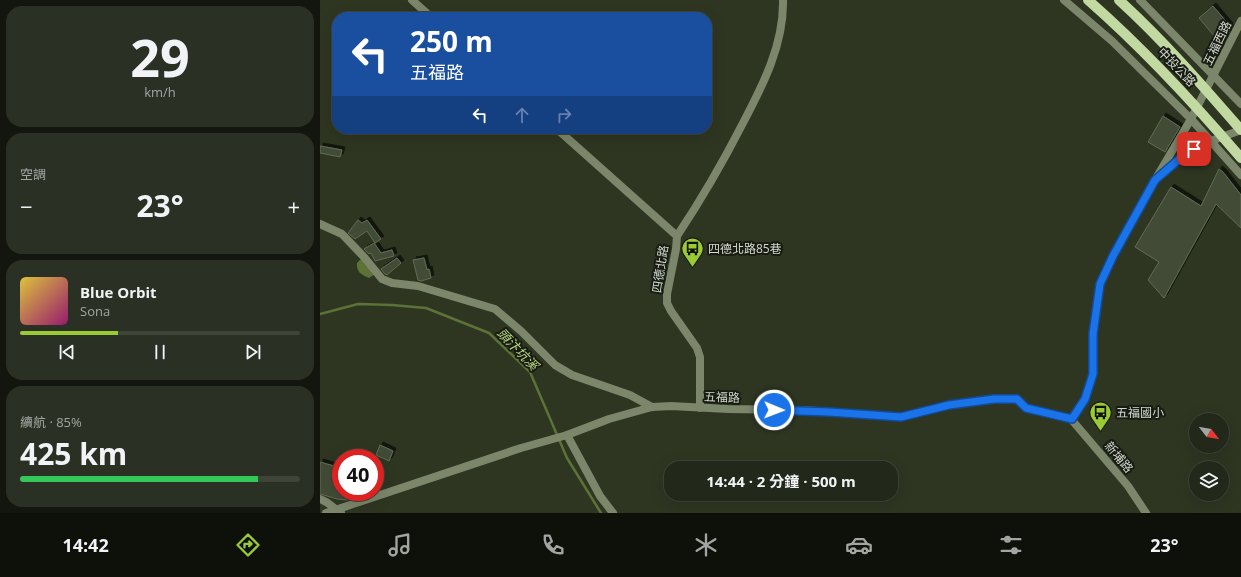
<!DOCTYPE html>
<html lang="zh-TW">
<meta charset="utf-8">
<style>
:root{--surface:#22281a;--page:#2a3023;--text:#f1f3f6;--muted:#a2a6a2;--line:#3f4439;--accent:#9acb34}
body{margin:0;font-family:"Open Sans","Noto Sans TC",sans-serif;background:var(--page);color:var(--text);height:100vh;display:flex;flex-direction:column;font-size:15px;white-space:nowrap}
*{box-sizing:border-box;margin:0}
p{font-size:13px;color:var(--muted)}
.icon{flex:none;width:22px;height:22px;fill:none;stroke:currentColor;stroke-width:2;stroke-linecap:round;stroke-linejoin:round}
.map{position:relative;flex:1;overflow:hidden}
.details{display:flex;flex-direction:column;gap:6px;padding:6px;background:#13160e;width:320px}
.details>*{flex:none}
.guide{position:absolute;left:12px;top:12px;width:380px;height:122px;border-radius:16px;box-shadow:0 4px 16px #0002,0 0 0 1px var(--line);background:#1a4fa0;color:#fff;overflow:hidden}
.needle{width:26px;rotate:121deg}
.tools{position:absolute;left:869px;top:413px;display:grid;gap:8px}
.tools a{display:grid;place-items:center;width:40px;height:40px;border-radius:50%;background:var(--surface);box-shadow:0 4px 16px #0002,0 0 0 1px var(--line);font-size:20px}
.speed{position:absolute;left:12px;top:449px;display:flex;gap:8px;font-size:20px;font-weight:700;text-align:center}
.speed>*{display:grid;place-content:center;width:52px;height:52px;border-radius:50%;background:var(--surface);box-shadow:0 4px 16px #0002,0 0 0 1px var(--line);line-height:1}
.speed .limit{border:6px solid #d22;background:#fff;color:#111}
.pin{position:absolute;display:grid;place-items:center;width:34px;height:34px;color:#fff;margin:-17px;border-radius:8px;box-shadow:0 2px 6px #0006}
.me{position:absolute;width:44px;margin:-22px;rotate:91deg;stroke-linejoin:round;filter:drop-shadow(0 0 3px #0008)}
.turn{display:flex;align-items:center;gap:14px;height:84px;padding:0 12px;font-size:18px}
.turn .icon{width:52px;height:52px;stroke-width:2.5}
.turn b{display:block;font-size:28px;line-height:34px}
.lanes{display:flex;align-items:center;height:38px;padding:0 12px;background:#0003;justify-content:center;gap:20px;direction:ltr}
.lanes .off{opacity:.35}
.big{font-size:30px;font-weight:700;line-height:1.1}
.details .card{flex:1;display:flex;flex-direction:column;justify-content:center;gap:6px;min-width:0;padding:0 14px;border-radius:16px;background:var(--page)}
.details .dial{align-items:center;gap:0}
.dial b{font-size:52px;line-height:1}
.song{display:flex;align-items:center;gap:12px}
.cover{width:48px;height:48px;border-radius:6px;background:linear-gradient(135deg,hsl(50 70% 55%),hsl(320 70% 35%))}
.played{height:4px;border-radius:2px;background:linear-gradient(90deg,var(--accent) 35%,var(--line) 35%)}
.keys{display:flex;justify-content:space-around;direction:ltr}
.heat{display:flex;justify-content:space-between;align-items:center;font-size:22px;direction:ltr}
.charge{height:6px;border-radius:3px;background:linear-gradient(90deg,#34c759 85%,var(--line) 0)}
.trip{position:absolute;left:344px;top:461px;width:234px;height:40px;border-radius:16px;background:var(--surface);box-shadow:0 4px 16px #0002,0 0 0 1px var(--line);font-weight:700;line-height:40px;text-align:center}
.tabs{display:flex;height:64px;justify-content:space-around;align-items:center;background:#0e100a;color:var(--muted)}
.tabs .icon{width:28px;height:28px}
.tabs .current{color:var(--accent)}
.tabs b{font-size:18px;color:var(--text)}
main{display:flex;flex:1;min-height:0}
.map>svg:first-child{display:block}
</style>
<main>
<section class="details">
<div class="card dial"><b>29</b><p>km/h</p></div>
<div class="card"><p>空調</p>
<div class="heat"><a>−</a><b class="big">23°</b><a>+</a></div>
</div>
<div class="card">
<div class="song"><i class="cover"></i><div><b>Blue Orbit</b><p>Sona</p></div></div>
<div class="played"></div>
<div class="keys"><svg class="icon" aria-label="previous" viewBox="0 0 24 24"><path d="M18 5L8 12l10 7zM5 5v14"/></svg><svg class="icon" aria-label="pause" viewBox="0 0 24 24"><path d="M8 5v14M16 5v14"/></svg><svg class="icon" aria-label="next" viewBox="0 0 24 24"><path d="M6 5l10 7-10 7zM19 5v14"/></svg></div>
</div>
<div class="card"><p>續航 · 85%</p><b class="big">425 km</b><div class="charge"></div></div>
</section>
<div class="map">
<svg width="921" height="513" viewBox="0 0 921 513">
<defs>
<filter id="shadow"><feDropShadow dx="3" dy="-3" stdDeviation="0" flood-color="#0009"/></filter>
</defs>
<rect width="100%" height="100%" fill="#2e3622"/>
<path fill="#5c7236" d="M42,258L55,274L49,278C41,275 36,271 37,263Z"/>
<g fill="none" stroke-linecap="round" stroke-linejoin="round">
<path stroke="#5c7236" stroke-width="2.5" d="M0,314L38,304L72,305L106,308L169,333L210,372L247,458L281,513"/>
</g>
<path fill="#424b36" stroke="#626b55" filter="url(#shadow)" d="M893,6L910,26L896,38L879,18Z
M843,116L860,127L845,152L828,142Z
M0,146L22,150L20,157L0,153Z
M899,169L903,172L921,195V228L896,204L844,298L828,280L839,262L815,247L851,187L881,206Z
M38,220L42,223L47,220L61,239L55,243L47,231L35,239L28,233Z
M54,243L61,253L72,250L74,256L55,261L51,253L49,254L44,249Z
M77,258L81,263L67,275L65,274L61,269Z
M104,258L107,270L109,269L111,278L101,281L98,280L93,260Z
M60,445L73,451L69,461L56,455Z
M0,462L21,468V492H46L27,500L17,499L0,494Z"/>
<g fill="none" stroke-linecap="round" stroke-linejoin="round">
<path stroke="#7b866b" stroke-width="8" d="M744,0L792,41L871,119L921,175
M820,0L921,104
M0,224L22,234L44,257L62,279L72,283L98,286L175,309L201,331L235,365L252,375L310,395L332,407
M357,236C381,200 403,162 423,123C443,85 464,44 463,0
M247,435L280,496L293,513
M0,499C11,503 12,508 21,513"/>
<path stroke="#7b866b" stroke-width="8" d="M92,0L111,17
M237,129L357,236L356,249L347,294V303L351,311L377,348L380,357V408
M840,175L864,155L891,141L921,130
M751,419L765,399L773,374V334L780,284L793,256L835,180L871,119L921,21
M751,419L808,486L826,513
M6,513L201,448L247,435L289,419L332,407L351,406L408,409L484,410L581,417L629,405L674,399H697L706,408L751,419"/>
<path stroke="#c2d9a2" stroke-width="10" d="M768,0C823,48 873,102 921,158
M799,0C843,40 882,85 921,130"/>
</g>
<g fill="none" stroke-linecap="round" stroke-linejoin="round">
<defs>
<path id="route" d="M454,410L509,412L581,417L629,405L674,399H697L706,408L752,419L765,399L773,374V334L780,284L793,256L835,180L864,155L874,149"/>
</defs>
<use href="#route" stroke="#114b97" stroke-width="10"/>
<use href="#route" stroke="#1a73e8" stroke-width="7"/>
</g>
<defs>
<symbol id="bus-pin" viewBox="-11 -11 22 30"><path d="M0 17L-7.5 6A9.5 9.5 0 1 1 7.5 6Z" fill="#9acb34" stroke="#181c13"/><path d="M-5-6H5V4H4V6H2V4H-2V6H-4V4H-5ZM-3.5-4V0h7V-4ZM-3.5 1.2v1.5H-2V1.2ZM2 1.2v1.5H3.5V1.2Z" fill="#111"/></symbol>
</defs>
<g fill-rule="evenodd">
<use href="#bus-pin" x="360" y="236" width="25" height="34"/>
<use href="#bus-pin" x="768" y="400" width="25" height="34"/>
</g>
<g text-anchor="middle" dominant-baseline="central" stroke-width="4" stroke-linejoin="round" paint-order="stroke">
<g font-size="12" fill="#d2d8cc" stroke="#181c13">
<text transform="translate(897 43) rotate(-64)">五福西路</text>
<text transform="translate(857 67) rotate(46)">中投公路</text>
<text transform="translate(340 269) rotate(-81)">四德北路</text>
<text transform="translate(402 397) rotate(2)">五福路</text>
<text transform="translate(799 457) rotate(50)">新埔路</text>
</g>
<g font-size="12" fill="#d2d8cc" stroke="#181c13" text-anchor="start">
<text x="388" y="248">四德北路85巷</text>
<text x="796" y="412">五福國小</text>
</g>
<g font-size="13" font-style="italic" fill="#badc84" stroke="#181c13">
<text transform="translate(198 349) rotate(46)">頭汴坑溪</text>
</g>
</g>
</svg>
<div class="tools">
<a><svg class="needle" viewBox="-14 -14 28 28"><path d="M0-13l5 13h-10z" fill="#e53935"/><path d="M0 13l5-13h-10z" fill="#a2a6a2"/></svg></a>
<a><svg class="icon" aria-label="layers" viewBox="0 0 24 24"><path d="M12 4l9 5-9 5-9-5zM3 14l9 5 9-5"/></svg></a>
</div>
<div class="speed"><div class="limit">40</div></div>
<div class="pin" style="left:874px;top:149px;background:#d93025"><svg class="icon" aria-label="arrive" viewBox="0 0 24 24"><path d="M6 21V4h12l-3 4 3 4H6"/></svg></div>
<svg class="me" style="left:454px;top:410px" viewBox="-20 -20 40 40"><circle r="17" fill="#1a73e8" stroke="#fff" stroke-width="3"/><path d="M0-11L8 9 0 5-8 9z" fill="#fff"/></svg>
<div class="trip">14:44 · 2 分鐘 · 500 m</div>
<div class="guide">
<div class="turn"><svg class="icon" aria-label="left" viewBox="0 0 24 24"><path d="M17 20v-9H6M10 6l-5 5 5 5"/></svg><div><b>250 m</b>五福路</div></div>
<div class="lanes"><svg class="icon" aria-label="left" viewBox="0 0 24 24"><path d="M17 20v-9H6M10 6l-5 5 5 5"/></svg><svg class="icon off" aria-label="ahead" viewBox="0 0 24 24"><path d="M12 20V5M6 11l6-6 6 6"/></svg><svg class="icon off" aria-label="right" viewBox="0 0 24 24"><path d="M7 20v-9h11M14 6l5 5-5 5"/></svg></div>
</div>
</div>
</main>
<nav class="tabs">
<b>14:42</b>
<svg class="icon current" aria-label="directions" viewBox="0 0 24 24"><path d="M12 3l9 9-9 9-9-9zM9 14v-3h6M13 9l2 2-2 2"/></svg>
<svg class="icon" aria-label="music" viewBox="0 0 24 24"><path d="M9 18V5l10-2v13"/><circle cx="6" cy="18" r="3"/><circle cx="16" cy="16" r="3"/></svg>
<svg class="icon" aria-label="phone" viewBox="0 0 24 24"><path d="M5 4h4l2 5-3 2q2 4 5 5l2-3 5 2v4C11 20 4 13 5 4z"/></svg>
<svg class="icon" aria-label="climate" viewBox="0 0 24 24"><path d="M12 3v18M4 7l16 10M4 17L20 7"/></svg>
<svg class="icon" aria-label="car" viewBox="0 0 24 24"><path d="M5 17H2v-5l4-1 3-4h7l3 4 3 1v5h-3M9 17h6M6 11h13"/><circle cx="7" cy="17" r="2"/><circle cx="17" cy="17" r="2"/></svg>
<svg class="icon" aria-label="filters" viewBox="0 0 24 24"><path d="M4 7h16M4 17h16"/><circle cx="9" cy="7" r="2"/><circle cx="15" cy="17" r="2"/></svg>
<b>23°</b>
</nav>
